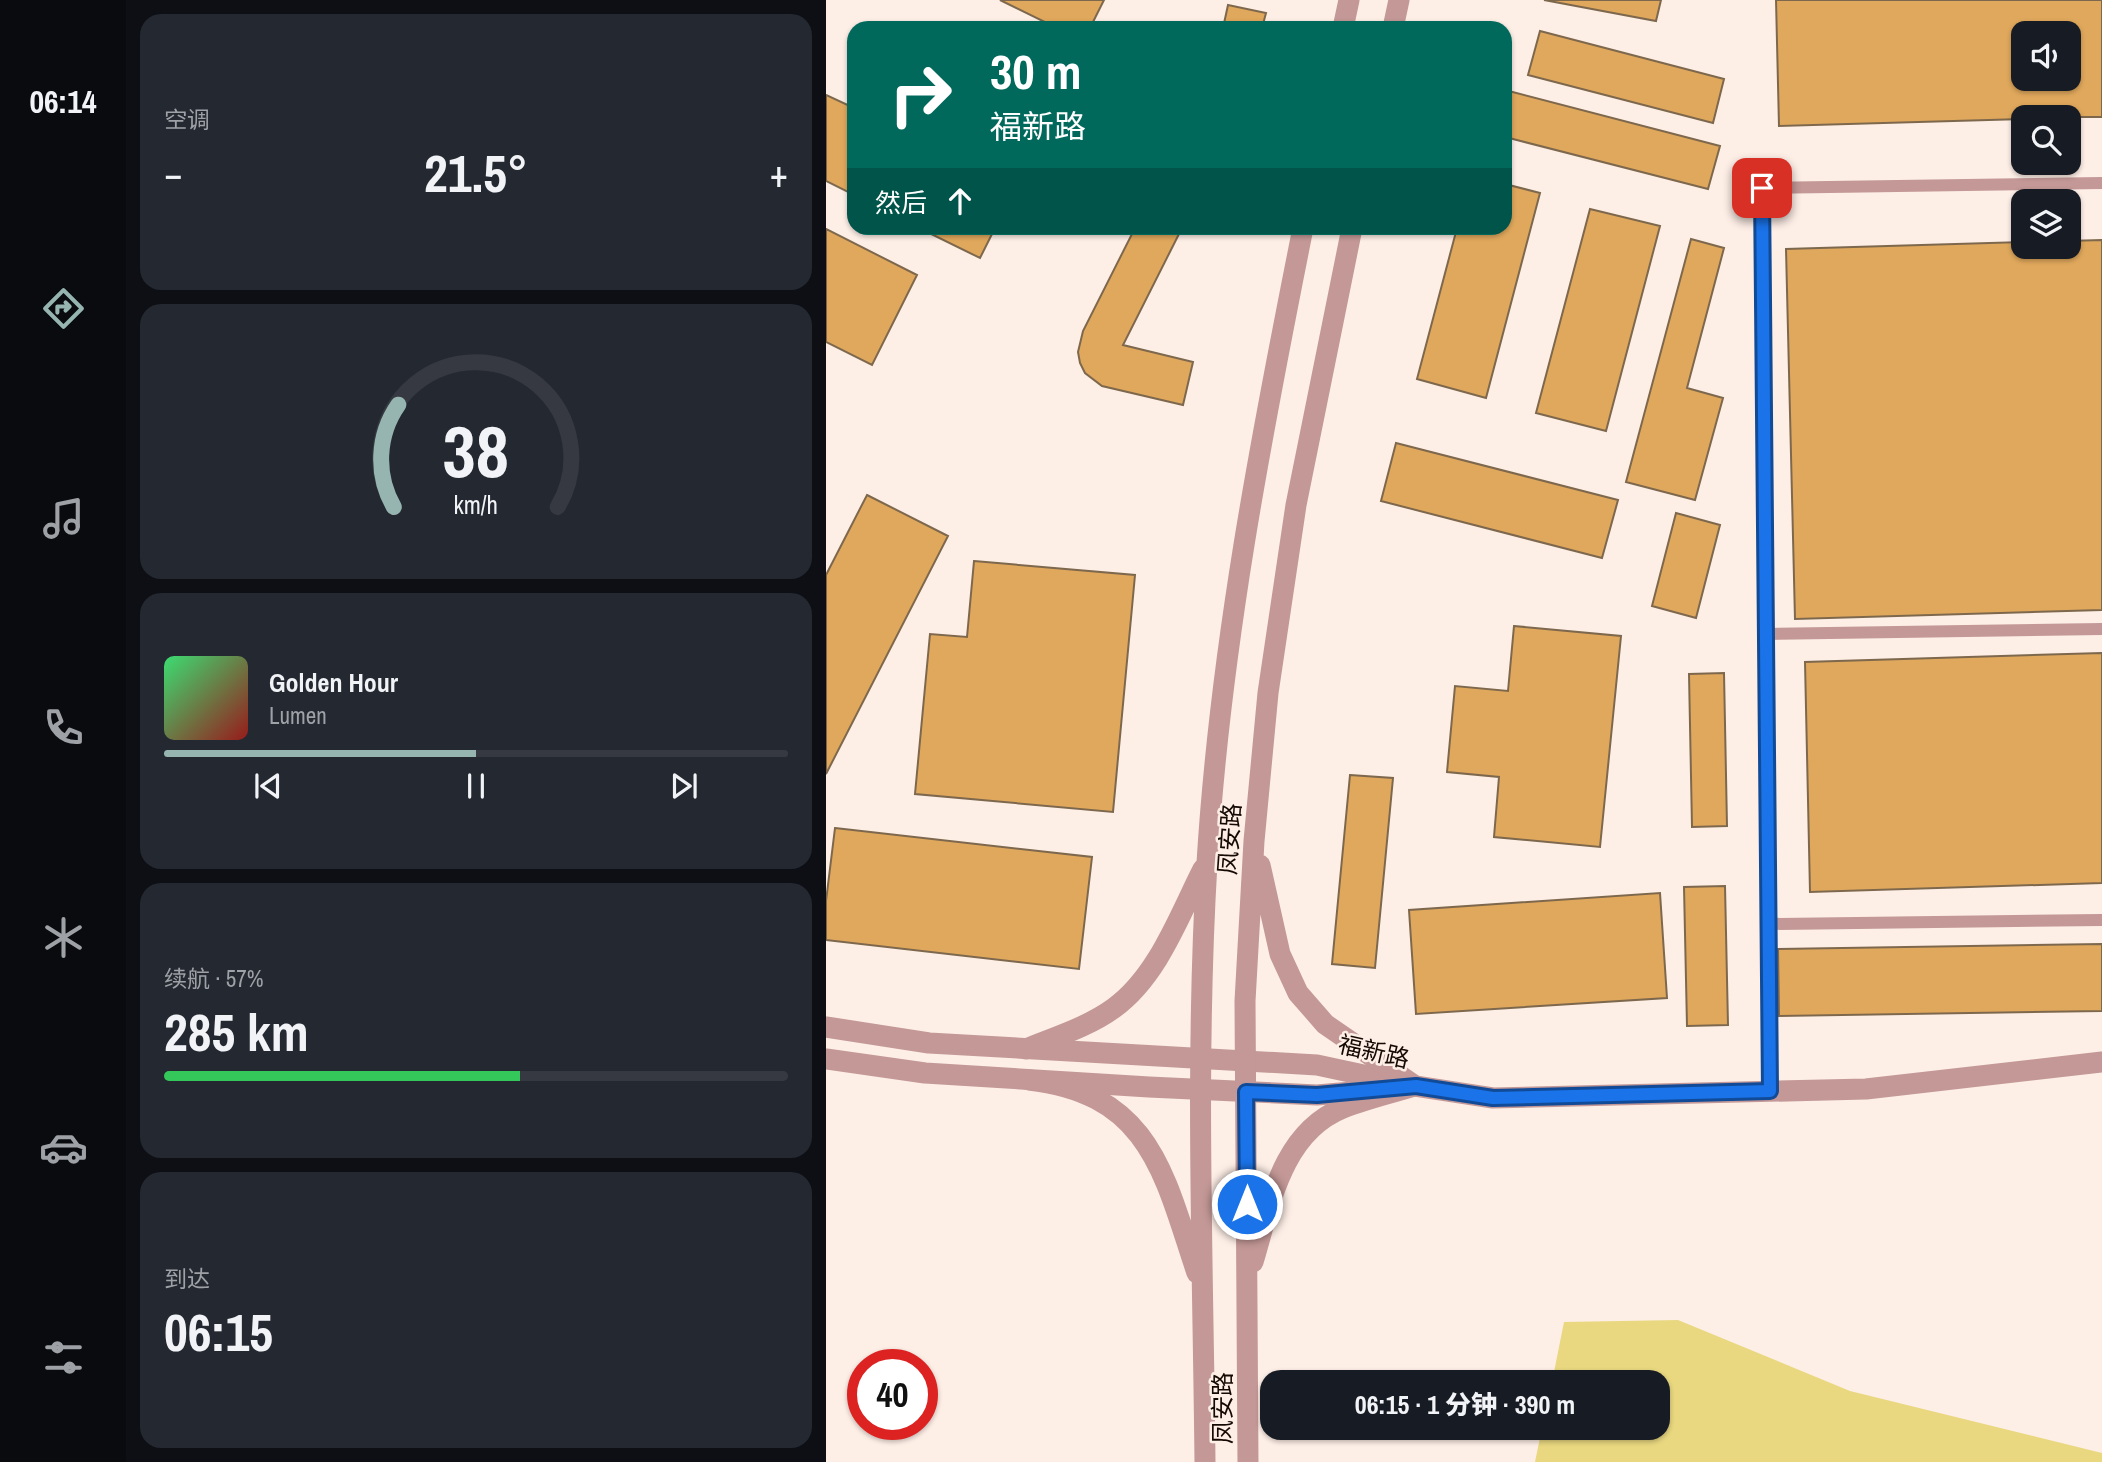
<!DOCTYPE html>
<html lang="zh">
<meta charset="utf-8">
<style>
:root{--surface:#171b24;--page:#242831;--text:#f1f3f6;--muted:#9ea1a6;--line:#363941;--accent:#96b5b0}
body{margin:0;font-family:"Archivo Narrow","Noto Sans SC",sans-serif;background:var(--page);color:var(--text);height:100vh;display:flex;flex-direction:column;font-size:26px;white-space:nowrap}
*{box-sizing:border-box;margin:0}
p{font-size:23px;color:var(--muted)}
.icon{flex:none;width:38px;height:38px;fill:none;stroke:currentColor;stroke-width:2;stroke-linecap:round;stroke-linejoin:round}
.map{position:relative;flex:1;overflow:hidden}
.drawer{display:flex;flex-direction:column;gap:14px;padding:14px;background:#0d0f14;width:700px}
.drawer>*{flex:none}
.guide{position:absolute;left:21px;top:21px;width:665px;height:214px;border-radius:21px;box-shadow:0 2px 5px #0004;background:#00695c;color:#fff;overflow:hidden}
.tools{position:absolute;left:1185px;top:21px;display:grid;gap:14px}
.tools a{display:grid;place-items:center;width:70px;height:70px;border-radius:14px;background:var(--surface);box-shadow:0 2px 5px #0004;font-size:35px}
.speed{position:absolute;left:21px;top:1349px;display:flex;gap:14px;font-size:35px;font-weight:700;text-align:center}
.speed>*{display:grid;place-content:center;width:91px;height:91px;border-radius:50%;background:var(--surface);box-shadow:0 2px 5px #0004;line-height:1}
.speed .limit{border:10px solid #d22;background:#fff;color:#111}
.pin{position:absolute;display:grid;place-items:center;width:60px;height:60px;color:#fff;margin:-30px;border-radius:14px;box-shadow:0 4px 10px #0006}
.me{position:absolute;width:77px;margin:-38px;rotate:0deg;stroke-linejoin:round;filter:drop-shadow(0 0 5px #0008)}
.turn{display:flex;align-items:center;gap:24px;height:147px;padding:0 28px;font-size:32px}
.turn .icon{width:91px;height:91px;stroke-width:2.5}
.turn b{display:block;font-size:49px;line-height:60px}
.then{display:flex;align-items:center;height:66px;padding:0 28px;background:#0003;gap:14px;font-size:26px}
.big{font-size:52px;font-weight:800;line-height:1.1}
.drawer .tile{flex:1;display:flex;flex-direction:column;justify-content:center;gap:10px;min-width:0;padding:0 24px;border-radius:21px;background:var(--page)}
.drawer .dial{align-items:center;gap:0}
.dial svg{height:182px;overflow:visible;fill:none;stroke:var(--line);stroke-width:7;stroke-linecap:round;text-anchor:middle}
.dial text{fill:var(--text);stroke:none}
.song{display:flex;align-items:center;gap:21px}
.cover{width:84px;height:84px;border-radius:10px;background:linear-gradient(135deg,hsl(140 70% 55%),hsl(0 70% 35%))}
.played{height:7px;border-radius:4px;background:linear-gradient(90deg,var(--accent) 50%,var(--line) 50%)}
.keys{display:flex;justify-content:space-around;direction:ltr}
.heat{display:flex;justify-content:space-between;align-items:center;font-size:38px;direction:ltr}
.charge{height:10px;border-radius:5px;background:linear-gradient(90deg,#34c759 57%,var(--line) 0)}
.trip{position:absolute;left:434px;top:1370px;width:410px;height:70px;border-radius:21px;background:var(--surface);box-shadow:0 2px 5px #0004;font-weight:800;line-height:70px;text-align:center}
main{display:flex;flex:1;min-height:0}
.menu{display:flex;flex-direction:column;width:126px;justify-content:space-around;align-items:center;background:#090b0e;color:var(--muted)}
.menu .icon{width:49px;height:49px}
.menu .active{color:var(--accent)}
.menu b{font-size:32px;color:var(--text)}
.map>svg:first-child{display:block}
</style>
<main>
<nav class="menu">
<b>06:14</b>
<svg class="icon active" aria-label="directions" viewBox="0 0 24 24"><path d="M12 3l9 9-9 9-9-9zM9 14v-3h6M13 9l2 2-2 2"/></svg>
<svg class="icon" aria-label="music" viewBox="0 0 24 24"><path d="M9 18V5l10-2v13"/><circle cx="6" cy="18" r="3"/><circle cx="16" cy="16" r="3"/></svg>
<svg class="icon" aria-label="phone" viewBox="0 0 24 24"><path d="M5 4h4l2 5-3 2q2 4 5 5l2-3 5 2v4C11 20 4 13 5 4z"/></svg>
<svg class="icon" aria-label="climate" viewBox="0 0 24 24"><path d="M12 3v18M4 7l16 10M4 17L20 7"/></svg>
<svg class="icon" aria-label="car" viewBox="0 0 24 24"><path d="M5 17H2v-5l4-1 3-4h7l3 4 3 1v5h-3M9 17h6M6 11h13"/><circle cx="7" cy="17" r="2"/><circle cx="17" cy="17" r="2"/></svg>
<svg class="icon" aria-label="filters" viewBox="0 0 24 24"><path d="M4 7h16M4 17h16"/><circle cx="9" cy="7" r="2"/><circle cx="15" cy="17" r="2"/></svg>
</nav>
<section class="drawer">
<div class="tile"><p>空调</p>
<div class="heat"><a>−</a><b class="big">21.5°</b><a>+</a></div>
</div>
<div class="tile dial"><svg viewBox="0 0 100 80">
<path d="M14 69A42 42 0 1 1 86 69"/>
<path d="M14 69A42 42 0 0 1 16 24" stroke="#96b5b0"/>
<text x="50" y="56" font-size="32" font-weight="700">38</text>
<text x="50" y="72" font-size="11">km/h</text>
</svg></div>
<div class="tile">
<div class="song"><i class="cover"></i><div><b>Golden Hour</b><p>Lumen</p></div></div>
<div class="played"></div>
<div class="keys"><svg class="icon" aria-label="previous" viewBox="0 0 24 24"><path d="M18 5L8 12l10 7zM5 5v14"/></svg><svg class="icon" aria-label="pause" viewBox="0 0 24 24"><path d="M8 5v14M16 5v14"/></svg><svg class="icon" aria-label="next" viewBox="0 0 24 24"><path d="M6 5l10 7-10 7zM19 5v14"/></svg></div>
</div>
<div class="tile"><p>续航 · 57%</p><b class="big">285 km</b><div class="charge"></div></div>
<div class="tile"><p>到达</p><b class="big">06:15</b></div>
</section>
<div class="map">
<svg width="1276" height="1462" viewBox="0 0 1276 1462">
<rect width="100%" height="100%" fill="#fdeee6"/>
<path fill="#e9d880" d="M852,1320L1024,1391L1276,1453V1462H709L716,1428H831V1382H726L738,1322Z"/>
<path fill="#e0a85c" stroke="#7e684d" stroke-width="2" fill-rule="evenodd" d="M174,0H278L264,28H231Z
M718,0H835L830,21Z
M950,0H1276V117H1197V119L953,126ZM1197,33H1242V79H1197Z
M402,5L440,13L436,28H397Z
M714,31L898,79L887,123L702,75Z
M679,90L894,146L882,189L679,137Z
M0,95L28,108V195L0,181Z
M679,184L714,193L660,398L591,379L631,228H679Z
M764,209L834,226L780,431L710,413Z
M93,228H169L154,258Z
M309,228H356L297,345L367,362L357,405L276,386L259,373L254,363L252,352L257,331Z
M0,229L91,275L46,365L0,342Z
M865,239L898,248L861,388L897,398L869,500L800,482Z
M1276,240V610L969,619L960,249L1197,242V247H1242V241Z
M570,443L792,500L776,558L555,501Z
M41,495L122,536L0,774V575Z
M850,513L894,525L870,618L826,606Z
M148,561L309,575L287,812L89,794L104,634L141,637Z
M688,626L795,636L774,847L668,837L673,777L621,772L629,686L682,691Z
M1276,653V883L984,892L979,662Z
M898,673L901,826L866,827L863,674Z
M524,775L567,778L549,968L506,964Z
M9,828L266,857L253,969L0,940V901Z
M899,886L902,1025L861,1026L858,887Z
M834,893L841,998L590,1014L583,910Z
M1276,944V1011L953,1016L952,949Z"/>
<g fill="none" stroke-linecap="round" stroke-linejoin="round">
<path stroke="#c39896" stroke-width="12" d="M940,634L1276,629
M943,924L1276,920
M944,1091L936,188L1276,183"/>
<path stroke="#c39896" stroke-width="21" d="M0,1027L103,1043L491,1065L589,1086L667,1098L1040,1089L1276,1062
M0,1059L99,1073L323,1087L491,1095L560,1089"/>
<path stroke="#c39896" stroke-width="21" d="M517,28L523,0
M567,28L573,0
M434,865L454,954L472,993L499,1024L589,1086
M200,1049C229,1037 262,1027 288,1008C332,976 353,916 377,869
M203,1080C325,1094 338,1175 371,1273
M427,1262C444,1206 455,1133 517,1108C540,1099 565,1093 589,1086
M379,1462C377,1262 369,1062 381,863C394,649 435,438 477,228
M422,1462L419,1001L428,841L442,693L470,505L526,228"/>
</g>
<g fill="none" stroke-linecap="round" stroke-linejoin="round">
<defs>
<path id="route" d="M421,1204L420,1092L491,1095L590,1086L667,1098L944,1091L936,188"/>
</defs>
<use href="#route" stroke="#114b97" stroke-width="18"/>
<use href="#route" stroke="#1a73e8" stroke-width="12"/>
</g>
<g text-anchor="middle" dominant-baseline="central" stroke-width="5" stroke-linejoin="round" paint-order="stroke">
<g font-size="24" fill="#150904" stroke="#fdeee6">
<text transform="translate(403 839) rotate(-86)">凤安路</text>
<text transform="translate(548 1051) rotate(13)">福新路</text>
<text transform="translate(396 1408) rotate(-90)">凤安路</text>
</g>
</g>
</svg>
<div class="tools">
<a><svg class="icon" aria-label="sound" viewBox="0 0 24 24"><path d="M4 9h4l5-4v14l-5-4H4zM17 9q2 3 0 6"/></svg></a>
<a><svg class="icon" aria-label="search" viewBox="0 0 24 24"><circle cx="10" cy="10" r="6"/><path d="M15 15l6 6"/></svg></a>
<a><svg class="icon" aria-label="layers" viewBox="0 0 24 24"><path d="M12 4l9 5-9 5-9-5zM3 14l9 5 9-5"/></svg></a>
</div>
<div class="speed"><div class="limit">40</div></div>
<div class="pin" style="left:936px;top:188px;background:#d93025"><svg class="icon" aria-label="arrive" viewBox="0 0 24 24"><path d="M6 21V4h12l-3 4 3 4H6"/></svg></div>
<svg class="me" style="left:421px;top:1204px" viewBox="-20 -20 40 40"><circle r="17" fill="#1a73e8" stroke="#fff" stroke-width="3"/><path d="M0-11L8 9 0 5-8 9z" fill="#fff"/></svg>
<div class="trip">06:15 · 1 分钟 · 390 m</div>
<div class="guide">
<div class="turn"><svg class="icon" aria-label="right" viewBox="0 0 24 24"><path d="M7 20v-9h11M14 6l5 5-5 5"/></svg><div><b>30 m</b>福新路</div></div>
<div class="then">然后<svg class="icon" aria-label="ahead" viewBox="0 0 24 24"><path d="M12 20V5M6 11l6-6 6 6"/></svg></div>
</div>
</div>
</main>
